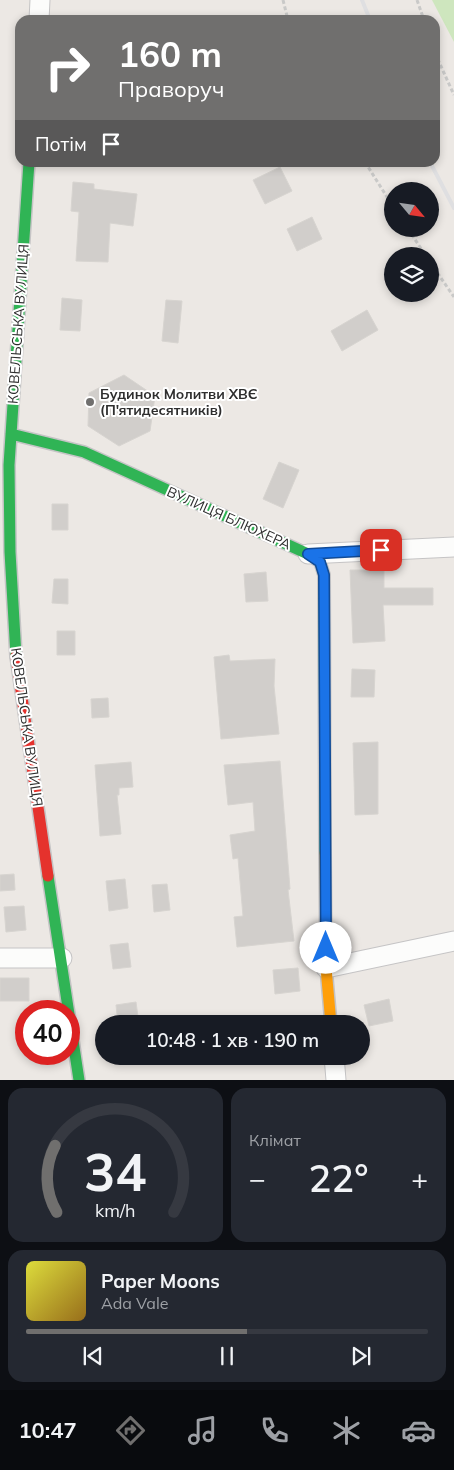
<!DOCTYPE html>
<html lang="uk">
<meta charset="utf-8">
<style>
:root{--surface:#171b24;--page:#242831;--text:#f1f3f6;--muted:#9ea1a6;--line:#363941;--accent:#706f6e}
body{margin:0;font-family:Mulish,sans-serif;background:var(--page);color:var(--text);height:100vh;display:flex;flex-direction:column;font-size:19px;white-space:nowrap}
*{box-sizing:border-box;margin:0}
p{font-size:16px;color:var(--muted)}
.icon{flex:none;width:28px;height:28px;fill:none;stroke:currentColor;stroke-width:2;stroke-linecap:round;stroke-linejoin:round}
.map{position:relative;height:1080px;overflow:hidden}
.panel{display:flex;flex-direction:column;gap:8px;padding:8px;background:#0d0f14;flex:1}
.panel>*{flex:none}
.hud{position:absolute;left:15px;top:15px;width:425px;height:152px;border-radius:15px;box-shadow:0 2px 8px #0003;background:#706f6e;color:#fff;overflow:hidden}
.needle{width:32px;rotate:119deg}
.fabs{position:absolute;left:384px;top:182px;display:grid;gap:10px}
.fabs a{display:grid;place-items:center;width:55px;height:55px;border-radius:50%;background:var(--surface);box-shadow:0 2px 8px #0003;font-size:25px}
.speed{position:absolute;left:15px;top:1000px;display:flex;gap:10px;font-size:25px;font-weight:700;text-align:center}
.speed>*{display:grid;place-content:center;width:65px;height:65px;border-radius:50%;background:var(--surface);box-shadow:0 2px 8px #0003;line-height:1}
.speed .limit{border:8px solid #d22;background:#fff;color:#111}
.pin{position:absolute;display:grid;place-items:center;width:42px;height:42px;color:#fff;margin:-21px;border-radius:10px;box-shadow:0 2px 8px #0006}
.me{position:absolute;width:55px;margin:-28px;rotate:0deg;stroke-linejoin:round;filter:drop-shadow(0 0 4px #0008)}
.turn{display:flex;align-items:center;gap:18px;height:105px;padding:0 20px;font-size:22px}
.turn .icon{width:65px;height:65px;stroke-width:2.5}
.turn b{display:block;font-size:35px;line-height:42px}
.then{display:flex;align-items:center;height:48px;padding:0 20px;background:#0003;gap:10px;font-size:19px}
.big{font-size:38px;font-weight:600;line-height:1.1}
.panel .widget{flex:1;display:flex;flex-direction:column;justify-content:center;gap:8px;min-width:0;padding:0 18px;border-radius:15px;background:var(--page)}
.panel .dial{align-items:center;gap:0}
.dial svg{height:130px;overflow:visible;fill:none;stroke:var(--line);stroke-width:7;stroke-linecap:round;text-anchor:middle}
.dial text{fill:var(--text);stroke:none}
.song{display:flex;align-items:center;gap:15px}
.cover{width:60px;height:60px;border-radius:8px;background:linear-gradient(135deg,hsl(60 70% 55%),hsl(40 70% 35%))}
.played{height:5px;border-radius:2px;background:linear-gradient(90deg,var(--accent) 55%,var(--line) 55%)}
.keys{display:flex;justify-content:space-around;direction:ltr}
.heat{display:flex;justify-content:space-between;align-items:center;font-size:28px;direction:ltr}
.panel .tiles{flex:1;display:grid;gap:8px;grid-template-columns:1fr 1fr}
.widget:last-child{grid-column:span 2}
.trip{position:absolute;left:95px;top:1015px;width:275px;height:50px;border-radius:25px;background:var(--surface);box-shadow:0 2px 8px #0003;font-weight:600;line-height:50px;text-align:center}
.menu{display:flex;height:80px;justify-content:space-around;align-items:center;background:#090b0e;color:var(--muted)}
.menu .icon{width:35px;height:35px}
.menu .current{color:var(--accent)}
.menu b{font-size:22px;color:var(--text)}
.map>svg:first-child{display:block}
</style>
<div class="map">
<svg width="454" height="1080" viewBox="0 0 454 1080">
<rect width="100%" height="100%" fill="#ece8e4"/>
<path fill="#cee6be" d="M432,0H454V42Z"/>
<path fill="#d1cecb" stroke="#d7d4d0" d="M280,167L292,191L265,204L253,180Z
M73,182L94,184V189L137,194L133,226L110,223L108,262L76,261L79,212L71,211Z
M312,217L322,239L297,251L287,229Z
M62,298L82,300L80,331L60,330Z
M166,300L182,301L178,343L162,341Z
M367,310L378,330L342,351L331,331Z
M124,375L155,396L150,431L119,446L88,426L89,393Z
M279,462L299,470L283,508L263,499Z
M52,504H68V530H52Z
M350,570H384V588H433V605H383L385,641L353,643Z
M266,572L268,601L246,602L244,574Z
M54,579H68V604L52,603Z
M57,631H75V655H57Z
M229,655L230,661L275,659L274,686L279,734L221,739L214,657Z
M352,669L375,670L374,697H351Z
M108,698L109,717L92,718L91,699Z
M378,742V814L355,815L353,743Z
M280,761L290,889L288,890L294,941L237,947L234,917L243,916L238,858L233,859L230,835L255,831L253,802L228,805L224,765Z
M131,762L133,787L119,788V795H117L121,834L100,836L95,765Z
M14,874L15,890L0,891V875Z
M125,879L128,908L109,911L106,881Z
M167,884L170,910L154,912L152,885Z
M24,906L26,930L6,932L4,907Z
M128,943L131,967L113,969L110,945Z
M298,968L300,991L275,994L273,970Z
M0,978H29V1001H0Z
M389,999L393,1021L369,1026L364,1005Z
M136,1002L139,1024H118L116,1005Z"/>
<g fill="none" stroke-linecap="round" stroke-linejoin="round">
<defs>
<path id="street" d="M39,20L40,0
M308,554L454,547
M0,958H62
M326,968L454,941
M334,1056L336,1080"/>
<path id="fast" d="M11,434L84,452L308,554L320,562L324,575L325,853
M16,656L10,552L9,465L29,162
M48,876L79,1080"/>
<path id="slow" d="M325,853L326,968L331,1024"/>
<path id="jam" d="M16,656L48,876"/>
</defs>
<use href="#street" stroke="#c5c4c5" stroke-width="21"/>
<use href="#fast" stroke="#c5c4c5" stroke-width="14"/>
<use href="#slow" stroke="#c5c4c5" stroke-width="14"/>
<use href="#jam" stroke="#c5c4c5" stroke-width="14"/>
<path stroke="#c9c9c8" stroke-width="3" stroke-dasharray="4 2.5" stroke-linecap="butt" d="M283,0L288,20
M417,0L424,20
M435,53L454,95
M365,162L392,205
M408,229L426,256
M430,262L454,297"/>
<use href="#street" stroke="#fcfcfb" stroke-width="19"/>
<use href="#fast" stroke="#30b455" stroke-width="11"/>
<use href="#slow" stroke="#ff9f0a" stroke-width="11"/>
<use href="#jam" stroke="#e5322d" stroke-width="11"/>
<path stroke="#dfdfe1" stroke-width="4" d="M362,0L370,20
M430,162L454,208"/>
</g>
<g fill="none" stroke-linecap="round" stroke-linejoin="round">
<defs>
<path id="route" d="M326,948L324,575L320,562L308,554L381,550"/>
</defs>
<use href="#route" stroke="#114b97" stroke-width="12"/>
<use href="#route" stroke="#1a73e8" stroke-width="9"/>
</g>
<circle fill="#706f6e" stroke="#fff" stroke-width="2" cx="90" cy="402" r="5"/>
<g text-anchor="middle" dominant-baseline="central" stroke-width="4" stroke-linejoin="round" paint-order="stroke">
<g font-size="14" fill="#2e2e2e" stroke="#fff">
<text transform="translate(18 324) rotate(-86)">КОВЕЛЬСЬКА ВУЛИЦЯ</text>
<text transform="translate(229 518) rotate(24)">ВУЛИЦЯ БЛЮХЕРА</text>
<text transform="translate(27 727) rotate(82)">КОВЕЛЬСЬКА ВУЛИЦЯ</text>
</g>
<g font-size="14" font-weight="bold" fill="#2e2e2e" stroke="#fff" text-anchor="start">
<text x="100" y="394">Будинок Молитви ХВЄ<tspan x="100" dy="16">(П'ятидесятників)</tspan></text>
</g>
</g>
</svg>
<div class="fabs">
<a><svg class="needle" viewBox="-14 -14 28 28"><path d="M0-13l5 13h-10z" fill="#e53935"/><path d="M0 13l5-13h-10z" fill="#9ea1a6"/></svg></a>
<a><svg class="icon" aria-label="layers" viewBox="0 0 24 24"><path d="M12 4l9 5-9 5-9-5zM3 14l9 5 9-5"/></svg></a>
</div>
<div class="speed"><div class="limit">40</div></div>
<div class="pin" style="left:381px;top:550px;background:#d93025"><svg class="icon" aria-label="arrive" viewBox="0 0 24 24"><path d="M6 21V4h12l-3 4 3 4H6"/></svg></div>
<svg class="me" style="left:326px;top:948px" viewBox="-20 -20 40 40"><circle r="19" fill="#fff"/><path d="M0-13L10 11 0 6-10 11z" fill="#1a73e8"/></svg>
<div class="trip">10:48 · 1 хв · 190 m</div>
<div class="hud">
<div class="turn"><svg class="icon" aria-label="right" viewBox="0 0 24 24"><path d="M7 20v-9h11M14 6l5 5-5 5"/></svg><div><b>160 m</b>Праворуч</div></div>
<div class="then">Потім<svg class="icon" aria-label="arrive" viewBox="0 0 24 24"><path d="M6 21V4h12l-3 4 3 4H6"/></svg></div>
</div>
</div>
<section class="panel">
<div class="tiles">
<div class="widget dial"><svg viewBox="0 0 100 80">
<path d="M14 69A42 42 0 1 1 86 69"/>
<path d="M14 69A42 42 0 0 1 13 28" stroke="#706f6e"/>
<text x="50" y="56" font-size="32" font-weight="700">34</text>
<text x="50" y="72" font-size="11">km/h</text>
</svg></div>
<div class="widget"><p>Клімат</p>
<div class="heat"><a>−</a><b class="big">22°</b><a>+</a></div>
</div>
<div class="widget">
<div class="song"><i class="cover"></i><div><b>Paper Moons</b><p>Ada Vale</p></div></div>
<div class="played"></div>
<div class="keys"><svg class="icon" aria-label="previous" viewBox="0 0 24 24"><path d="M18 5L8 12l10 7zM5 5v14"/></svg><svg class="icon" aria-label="pause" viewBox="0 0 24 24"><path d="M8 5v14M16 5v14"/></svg><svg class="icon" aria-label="next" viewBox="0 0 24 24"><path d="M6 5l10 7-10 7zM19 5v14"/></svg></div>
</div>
</div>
</section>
<nav class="menu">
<b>10:47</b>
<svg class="icon current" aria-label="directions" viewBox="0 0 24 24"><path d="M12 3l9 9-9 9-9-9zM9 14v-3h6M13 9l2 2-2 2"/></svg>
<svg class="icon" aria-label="music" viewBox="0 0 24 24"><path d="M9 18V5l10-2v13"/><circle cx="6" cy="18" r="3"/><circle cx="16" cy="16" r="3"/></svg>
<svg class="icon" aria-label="phone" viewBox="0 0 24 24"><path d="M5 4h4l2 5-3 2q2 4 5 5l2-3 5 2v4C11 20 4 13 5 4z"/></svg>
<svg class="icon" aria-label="climate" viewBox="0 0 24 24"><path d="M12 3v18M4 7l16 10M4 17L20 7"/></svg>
<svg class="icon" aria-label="car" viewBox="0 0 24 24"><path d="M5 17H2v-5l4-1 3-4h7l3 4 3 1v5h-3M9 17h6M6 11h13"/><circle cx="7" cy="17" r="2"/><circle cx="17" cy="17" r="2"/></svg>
</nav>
